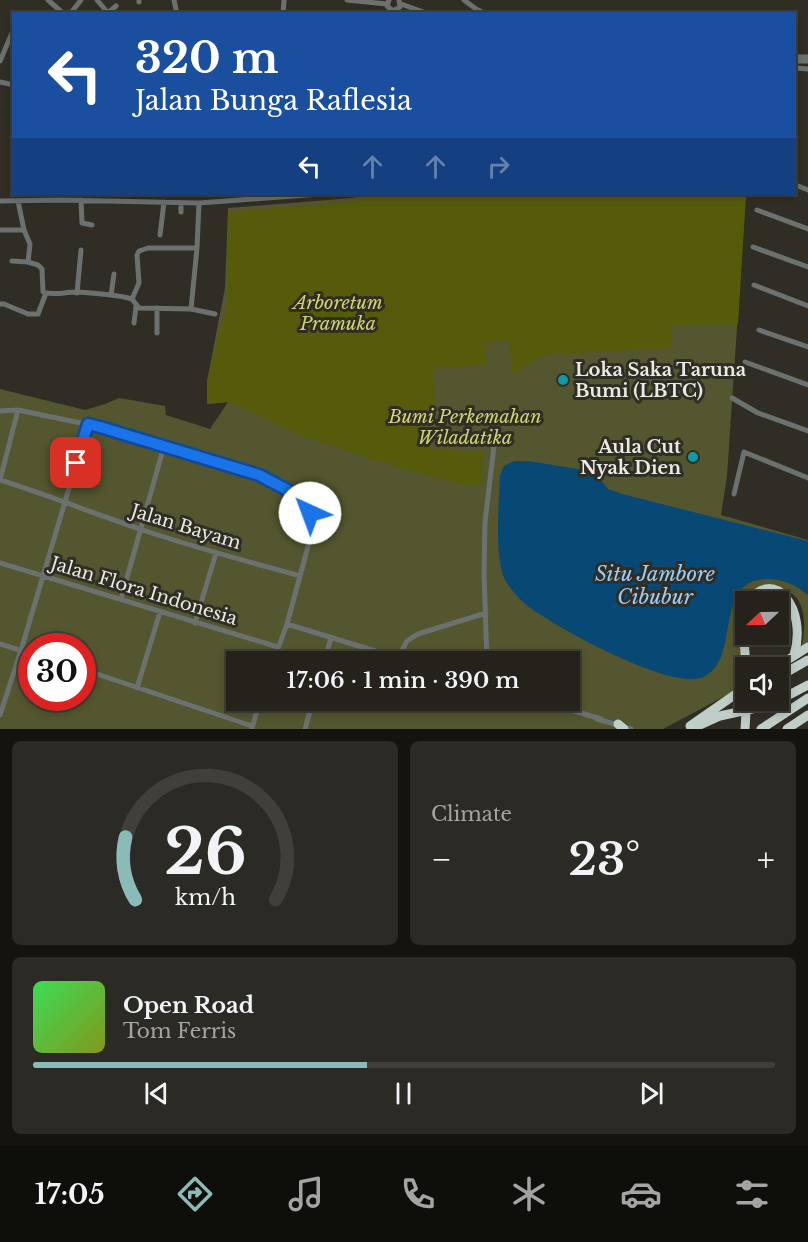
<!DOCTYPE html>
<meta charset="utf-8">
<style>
:root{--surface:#24221b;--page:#2c2a24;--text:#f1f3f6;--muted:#a3a4a3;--line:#413f3a;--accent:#8bbbb9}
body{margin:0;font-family:"Libre Baskerville",serif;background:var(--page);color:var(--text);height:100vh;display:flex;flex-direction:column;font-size:22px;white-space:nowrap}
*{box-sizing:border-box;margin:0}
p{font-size:20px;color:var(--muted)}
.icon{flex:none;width:33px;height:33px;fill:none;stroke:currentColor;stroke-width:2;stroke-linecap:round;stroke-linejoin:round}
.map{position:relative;height:729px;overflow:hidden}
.side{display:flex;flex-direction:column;gap:12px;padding:12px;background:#14130f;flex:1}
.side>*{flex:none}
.top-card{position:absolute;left:12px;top:12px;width:784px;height:183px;border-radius:0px;box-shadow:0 3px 9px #0003,0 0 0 2px var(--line);background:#1a4fa0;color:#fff;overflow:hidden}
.needle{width:39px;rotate:248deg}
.controls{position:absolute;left:735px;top:591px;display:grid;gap:12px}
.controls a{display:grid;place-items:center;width:54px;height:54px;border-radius:0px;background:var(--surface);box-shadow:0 3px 9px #0003,0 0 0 2px var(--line);font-size:30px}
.speed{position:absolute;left:18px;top:633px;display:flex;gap:12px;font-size:30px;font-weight:700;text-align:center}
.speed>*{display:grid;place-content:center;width:78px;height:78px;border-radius:50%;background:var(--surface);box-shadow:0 3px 9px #0003,0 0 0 2px var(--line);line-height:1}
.speed .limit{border:9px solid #d22;background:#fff;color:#111}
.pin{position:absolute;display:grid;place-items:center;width:51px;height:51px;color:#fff;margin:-26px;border-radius:12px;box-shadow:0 3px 9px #0006}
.me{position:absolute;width:66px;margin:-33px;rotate:317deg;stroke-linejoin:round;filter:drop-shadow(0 0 4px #0008)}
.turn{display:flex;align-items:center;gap:21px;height:126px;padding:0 24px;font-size:27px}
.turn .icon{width:78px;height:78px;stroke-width:2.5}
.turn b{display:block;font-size:42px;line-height:51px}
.lanes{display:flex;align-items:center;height:57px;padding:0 24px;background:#0003;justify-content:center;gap:30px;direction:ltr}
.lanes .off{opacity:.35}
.big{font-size:45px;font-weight:600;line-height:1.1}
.side .widget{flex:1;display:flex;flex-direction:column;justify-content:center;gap:9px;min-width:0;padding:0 21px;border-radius:9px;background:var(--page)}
.side .dial{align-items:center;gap:0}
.dial svg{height:156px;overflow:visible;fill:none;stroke:var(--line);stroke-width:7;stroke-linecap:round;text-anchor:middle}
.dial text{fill:var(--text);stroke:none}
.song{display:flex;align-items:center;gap:18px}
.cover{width:72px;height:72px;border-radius:9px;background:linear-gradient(135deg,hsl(130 70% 55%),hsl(70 70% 35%))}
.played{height:6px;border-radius:3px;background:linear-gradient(90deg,var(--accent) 45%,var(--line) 45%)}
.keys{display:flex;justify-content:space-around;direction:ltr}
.heat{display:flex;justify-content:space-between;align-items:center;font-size:33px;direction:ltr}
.side .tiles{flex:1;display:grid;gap:12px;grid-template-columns:1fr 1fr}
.widget:last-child{grid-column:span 2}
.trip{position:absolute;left:226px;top:651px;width:354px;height:60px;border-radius:0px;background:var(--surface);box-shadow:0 3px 9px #0003,0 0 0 2px var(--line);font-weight:600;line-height:60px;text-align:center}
.dock{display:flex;height:96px;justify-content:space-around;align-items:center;background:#0e0e0b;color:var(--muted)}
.dock .icon{width:42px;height:42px}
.dock .on{color:var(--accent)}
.dock b{font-size:27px;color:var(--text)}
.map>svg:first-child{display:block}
</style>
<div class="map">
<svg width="808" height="729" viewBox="0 0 808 729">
<rect width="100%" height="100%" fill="#302e24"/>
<path fill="#53562e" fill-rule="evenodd" d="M372,194H746L727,476L721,515L808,540V647L799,652C808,632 808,591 779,589C772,589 764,593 757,596C752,597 745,599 742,605C733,626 745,662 742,687L663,729H0V389L85,410L105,404L119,398L165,406L166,415L210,429L228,402L207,404V381L225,288L228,208L351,198ZM32,646H82V698H32ZM237,662H570V700H237Z"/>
<path fill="#565b0b" d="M372,194H746L738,324L671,326V348L544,355L512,374L509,341L485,343L487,365L433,369L435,405L429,413V449L483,452L481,484L468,486L410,471L335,447L301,436L229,402L207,404V381L228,301V212L353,202Z"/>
<path fill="#084874" d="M514,461H528L590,471L595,473L608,489L622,494L808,541V595C795,585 784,579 767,579C712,579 742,661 703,677C670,691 558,628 529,607C520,600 511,590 505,580C494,557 499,503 500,476L504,466Z"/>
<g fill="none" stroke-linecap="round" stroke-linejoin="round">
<path stroke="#6b716f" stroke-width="5" d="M48,0L64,14
M97,0L108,13L116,6
M139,0V2
M174,0L177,14
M347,0L387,4
M389,0L387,6L393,11L400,7L399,0
M464,0L476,9L486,14
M401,4L429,14
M70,14L81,0
M283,14L284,0
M795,57H808
M0,61L12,33
M795,61H808
M795,68L808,69
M0,82L14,85
M798,186L808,190
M81,200L82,223L92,225
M0,201L60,200L199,203L320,194
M18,201L24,230L30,244L28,262L38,265L42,269L43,292C54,296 64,292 75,292C94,293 114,294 132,299L139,308L191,309L215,314
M757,210L808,229
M181,212V203
M0,230H24
M160,235L164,202
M753,247L808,267
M12,261L28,262
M754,285L808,306
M77,293L81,250
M111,295L114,274
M132,299L139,283L137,255L139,251L148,248H197
M0,304H4L28,314H38L46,293
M157,308V333
M191,309L197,248L199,203
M134,323L136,306
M759,330L808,347
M745,362L808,385
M732,398L758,413L808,431
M0,411L18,410L100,427L250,472L295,494L310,513L313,528L287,624L273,662
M0,480C47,495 93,513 140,529C192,547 246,561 300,576
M0,480L18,410
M734,494L744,452L808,478
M0,563L278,647
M121,599L164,446
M195,623L216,553
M287,624L411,662
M0,644L32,654
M398,657L407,641L418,634L486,613
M324,662L331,638
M487,662L484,573L485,522L496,429
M82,669L252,726
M137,688L160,612
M537,700L601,719
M0,715L22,647L88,424
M597,719L631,729
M252,728L260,700
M305,729L313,700"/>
<path stroke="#bfcec8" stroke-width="9" d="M748,602C774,566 808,609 794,655
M746,607L743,624L746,668
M775,668L808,647
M778,677L808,660
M618,724L624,729
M690,726L746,687
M691,729L720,716L770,705L808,685
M745,729L746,712
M761,729L808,698
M787,729L808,715"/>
<path stroke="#bfcec8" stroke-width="9" d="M746,712L751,700"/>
</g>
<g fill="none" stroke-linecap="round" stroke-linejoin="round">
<defs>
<path id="route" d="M76,463L88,424L100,427L259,475L295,494L310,513"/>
</defs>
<use href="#route" stroke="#114b97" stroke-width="15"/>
<use href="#route" stroke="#1a73e8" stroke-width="10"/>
</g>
<g fill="#0f9aa8" stroke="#302e24" stroke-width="2">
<circle cx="563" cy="380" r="6"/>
<circle cx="693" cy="457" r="6"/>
</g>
<g text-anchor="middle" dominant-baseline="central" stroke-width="6" stroke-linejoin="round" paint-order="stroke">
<g font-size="18" font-style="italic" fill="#ced672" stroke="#302e24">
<text x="338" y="303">Arboretum<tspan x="338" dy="21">Pramuka</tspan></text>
<text x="465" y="417">Bumi Perkemahan<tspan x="465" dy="21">Wiladatika</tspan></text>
</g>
<g font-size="18" font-weight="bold" fill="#eae9e3" stroke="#302e24" text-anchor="start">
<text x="575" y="370">Loka Saka Taruna<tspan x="575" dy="21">Bumi (LBTC)</tspan></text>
<text x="681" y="447" text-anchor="end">Aula Cut<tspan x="681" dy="21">Nyak Dien</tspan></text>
</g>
<g font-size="18" fill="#eae9e3" stroke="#302e24">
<text transform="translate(186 527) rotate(17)">Jalan Bayam</text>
<text transform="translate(144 591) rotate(17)">Jalan Flora Indonesia</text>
</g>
<g font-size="20" font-style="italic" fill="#9eccf5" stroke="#302e24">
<text x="655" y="574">Situ Jambore<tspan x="655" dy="23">Cibubur</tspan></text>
</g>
</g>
</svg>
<div class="controls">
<a><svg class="needle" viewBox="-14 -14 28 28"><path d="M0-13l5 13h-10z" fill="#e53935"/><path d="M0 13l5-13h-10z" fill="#a3a4a3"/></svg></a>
<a><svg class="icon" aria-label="sound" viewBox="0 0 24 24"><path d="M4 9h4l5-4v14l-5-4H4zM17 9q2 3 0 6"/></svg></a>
</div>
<div class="speed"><div class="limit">30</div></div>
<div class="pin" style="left:76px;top:463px;background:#d93025"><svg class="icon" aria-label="arrive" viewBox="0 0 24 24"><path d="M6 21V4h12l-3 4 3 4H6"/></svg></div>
<svg class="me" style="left:310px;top:513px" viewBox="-20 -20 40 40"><circle r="19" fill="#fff"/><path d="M0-13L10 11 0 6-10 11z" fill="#1a73e8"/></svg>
<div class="trip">17:06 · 1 min · 390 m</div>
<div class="top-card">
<div class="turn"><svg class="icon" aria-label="left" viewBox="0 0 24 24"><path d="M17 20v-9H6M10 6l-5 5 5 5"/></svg><div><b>320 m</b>Jalan Bunga Raflesia</div></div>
<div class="lanes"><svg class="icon" aria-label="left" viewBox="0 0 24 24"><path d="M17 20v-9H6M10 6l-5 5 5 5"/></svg><svg class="icon off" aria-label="ahead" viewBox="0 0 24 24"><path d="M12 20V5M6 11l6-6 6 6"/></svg><svg class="icon off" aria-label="ahead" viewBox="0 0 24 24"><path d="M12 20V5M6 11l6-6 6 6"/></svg><svg class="icon off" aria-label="right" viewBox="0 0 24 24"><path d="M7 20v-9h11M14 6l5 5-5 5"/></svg></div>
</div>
</div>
<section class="side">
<div class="tiles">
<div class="widget dial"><svg viewBox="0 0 100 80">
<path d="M14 69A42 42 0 1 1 86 69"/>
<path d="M14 69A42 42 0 0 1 9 37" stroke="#8bbbb9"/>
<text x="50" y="56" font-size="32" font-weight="700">26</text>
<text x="50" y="72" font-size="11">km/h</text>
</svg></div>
<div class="widget"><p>Climate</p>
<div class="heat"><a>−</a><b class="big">23°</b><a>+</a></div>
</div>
<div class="widget">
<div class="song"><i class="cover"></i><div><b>Open Road</b><p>Tom Ferris</p></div></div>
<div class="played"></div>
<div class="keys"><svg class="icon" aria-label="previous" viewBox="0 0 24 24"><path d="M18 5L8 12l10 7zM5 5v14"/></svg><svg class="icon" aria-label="pause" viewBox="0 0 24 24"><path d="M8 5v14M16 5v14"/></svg><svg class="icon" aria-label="next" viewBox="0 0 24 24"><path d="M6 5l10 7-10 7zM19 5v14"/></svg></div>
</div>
</div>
</section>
<nav class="dock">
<b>17:05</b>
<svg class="icon on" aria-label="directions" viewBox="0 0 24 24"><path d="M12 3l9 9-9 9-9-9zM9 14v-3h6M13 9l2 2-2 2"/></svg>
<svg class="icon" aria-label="music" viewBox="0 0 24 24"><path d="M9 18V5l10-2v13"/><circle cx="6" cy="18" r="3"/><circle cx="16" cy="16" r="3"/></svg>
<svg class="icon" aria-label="phone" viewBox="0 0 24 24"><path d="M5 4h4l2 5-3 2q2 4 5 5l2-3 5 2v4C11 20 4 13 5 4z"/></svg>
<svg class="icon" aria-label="climate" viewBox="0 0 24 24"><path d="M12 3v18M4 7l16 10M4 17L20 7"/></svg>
<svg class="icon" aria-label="car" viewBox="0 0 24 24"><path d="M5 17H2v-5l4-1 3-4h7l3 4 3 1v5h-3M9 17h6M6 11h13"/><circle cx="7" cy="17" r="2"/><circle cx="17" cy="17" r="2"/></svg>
<svg class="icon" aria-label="filters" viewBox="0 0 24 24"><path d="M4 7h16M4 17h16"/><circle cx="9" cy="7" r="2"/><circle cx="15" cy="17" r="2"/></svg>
</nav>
